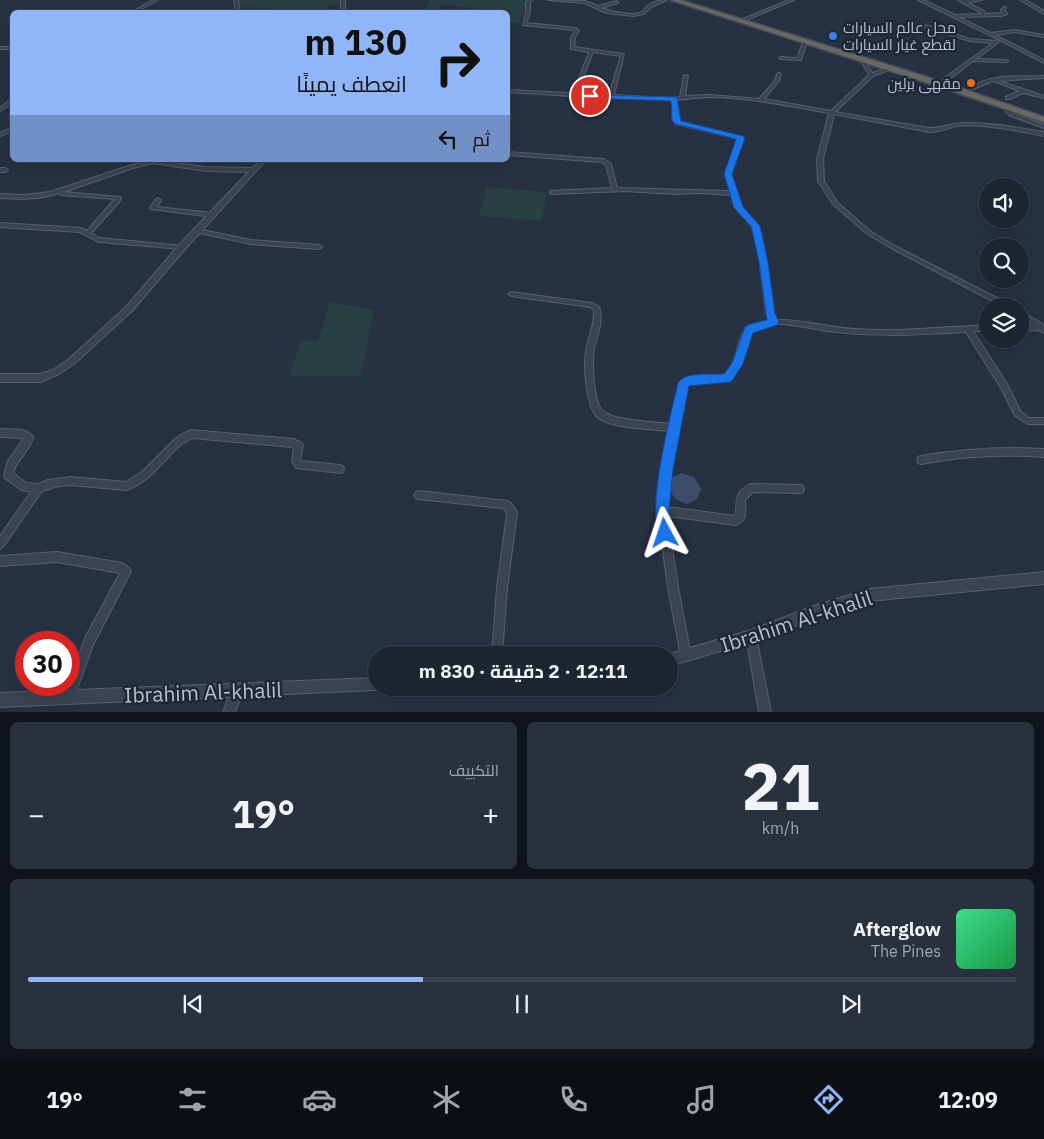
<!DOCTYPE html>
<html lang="ar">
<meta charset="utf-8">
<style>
:root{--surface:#1c2532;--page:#29313e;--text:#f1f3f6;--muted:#a0a5ac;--line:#3a424d;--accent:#90b5f8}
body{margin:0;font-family:"IBM Plex Sans",Cairo,sans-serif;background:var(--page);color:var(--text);direction:rtl;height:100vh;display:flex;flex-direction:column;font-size:19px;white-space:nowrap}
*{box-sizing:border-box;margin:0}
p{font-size:16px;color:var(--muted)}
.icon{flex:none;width:28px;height:28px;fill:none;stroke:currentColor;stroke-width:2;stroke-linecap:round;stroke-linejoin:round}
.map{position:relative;height:712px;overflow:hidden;direction:ltr}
.panel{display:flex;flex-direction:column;gap:10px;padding:10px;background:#0f141c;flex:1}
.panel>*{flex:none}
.hud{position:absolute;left:10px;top:10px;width:500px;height:152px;border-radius:8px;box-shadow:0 5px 20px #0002,0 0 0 1px var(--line);direction:rtl;background:#90b5f8;color:#111;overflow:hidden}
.fabs{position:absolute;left:979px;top:178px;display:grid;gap:10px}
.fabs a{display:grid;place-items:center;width:50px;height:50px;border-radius:50%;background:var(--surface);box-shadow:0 5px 20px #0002,0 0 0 1px var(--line);font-size:25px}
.speed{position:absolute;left:15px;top:631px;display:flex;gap:10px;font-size:25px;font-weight:700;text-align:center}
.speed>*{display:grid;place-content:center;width:65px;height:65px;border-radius:50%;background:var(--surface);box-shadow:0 5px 20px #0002,0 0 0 1px var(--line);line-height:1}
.speed .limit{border:8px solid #d22;background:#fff;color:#111}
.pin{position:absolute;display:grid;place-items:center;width:42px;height:42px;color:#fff;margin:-21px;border:2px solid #fff;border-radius:50%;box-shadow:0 1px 5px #0007}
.me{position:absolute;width:55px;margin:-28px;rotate:355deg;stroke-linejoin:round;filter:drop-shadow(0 0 4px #0008)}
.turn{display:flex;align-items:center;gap:18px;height:105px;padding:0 20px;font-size:22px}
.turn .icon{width:65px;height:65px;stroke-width:2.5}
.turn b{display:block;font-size:35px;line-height:42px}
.then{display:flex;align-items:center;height:48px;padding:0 20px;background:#0003;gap:10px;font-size:19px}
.big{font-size:38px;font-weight:700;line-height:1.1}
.panel .tile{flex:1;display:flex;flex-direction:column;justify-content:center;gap:8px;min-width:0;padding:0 18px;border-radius:8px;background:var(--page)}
.panel .dial{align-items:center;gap:0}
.dial b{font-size:65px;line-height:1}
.song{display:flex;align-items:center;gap:15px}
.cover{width:60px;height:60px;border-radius:8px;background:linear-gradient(135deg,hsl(150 70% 55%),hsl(140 70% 35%))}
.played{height:5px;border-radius:2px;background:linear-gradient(90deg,var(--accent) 40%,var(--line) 40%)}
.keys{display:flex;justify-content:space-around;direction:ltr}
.heat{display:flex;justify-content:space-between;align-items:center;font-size:28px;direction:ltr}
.panel .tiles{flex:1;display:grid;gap:10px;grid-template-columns:1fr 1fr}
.tile:last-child{grid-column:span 2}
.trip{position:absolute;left:368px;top:646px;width:310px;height:50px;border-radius:25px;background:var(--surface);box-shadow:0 5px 20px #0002,0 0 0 1px var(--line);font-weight:700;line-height:50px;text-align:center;direction:rtl}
.dock{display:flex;height:80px;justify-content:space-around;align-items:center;background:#0b0f14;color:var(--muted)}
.dock .icon{width:35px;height:35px}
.dock .on{color:var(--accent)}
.dock b{font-size:22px;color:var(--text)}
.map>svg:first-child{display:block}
</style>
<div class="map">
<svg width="1044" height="712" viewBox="0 0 1044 712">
<rect width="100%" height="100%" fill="#263142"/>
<path fill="#283f43" d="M239,0H342L341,5L331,6L321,11L241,7Z
M429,0H527L520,23L508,22V12H462L463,10H472L475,8L440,5L439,12H423Z
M487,187L547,192L542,221L479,216Z
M330,302L374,310L361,376H289L301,341H318Z"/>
<path fill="#3c4e6b" d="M681,473L694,477L701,489L697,499L687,504L675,499L669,489L671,478Z"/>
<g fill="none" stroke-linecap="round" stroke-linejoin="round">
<defs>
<path id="minor" d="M153,0H158L140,10L137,9Z
M234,0H238L240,12H236Z
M529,0H533L530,2V12L526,23L576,28L579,31L575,37L574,47L624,54L614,95L668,98L680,97L684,76L686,75L688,76L685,96L710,95L759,99L775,81L777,74L779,73L781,74L779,81L764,99L831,111L869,75L862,62L864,61L866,62L872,73L887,69L889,70L873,76L835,112L929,128C941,129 951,123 963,123C990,122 1018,128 1044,132V136C1018,131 990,125 963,125C951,126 941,132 929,132L834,114L823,159L824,181L837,202L870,231L895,246L1009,304L1010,306H1002L891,248L866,233L833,204L818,181L817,159L829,113C790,106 751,98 711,97C700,97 688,99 676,100L678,121L680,122L744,138L731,175L741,207L757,225L762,235L774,313L776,320C803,319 829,328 856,329C900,332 944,327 988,325V331H973L1007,384L1021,412L1029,418H1044V424H1028L1015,416L1001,388L966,332C913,335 862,338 810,328C793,325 769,320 754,330C744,338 744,354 740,365C737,371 734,376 730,381L688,385L678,428L667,507L735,516C738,501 733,493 751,484L800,485L803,486L804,489L803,492L800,493L753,492L745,500C745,511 748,520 736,525L667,516L679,593L691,656L690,660L686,661L682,660L681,656L669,593L657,511L669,431C653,429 610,428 598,418C591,411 589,399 587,390C585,377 584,364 586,351C588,337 595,325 594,310L590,307L511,296L508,294L511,292L592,303L599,307C604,321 597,335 594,349C592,360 593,372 594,383C595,391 596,402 601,409C609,421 656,422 671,424L682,380L725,376C746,353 726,328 769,320L766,313L756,235L752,227L735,207L731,195L700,193L675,194L624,191L552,194L550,193V191L612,188L606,165L601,162L508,155V152L604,159L611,164L617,188L730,191L725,175L738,139L676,124L674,121L672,100L571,96L508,92V90L570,93L579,78L589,52L571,49V37L575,31L574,30L523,25L526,12V2ZM593,52L621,56L609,95L575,93L583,78Z
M548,0L585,1L598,6L617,1L618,3L601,8C610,11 633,17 642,12C642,12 647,7 647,6C653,2 660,0 667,0L651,7L644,14L633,16L607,13L584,3Z
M789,0H794L746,20L743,19Z
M918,0H923L955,15L981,14V13L958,0H982L968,3L984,11L985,14L1003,13L1001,10L1004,7H1006L1005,10L1007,14L1001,16L958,17L991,33L1015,30L1044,35V37L1015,32L995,35L1044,60V63L1002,41Z
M1020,0H1025L1044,11V14Z
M922,24L970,39L996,41L999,40V42L976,59L1006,60L1008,61L1006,62L973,61L947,81H943V79L993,43L970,41L921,26Z
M804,40L807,41L801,60L780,59L779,58L781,57L797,58Z
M0,47H12V49H0Z
M1044,76V78L999,81L1044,96V98L1023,93L1010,99H1006V97L1019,91L994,81L982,85L974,89L970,88C991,73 1020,77 1044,76Z
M10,100H12V103L0,111V108Z
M1005,109H1009L1013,113L1044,125V128L1009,115L1005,110Z
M10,129H12V131L0,136V132Z
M153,160H162L160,161L205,167L253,168L256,170L253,172L205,171L153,163L133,168L64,192L120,197L121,198L119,202L91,233L100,238L184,246V248L182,249L99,242L80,232L0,227V223L81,228L87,231L115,199L61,195L58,193C40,200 19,199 0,198V194L24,195L50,192L129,166Z
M0,168H5L8,170L5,172H0Z
M158,198L161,200L157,207L213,213L216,215L213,217L151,209L150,208L156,199Z
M197,229L251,240L319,245L322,247L319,249L251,244L195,232V230Z
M1020,311L1044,325V333L1038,330L1020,331V325H1031L1020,317Z
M0,429C11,430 26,427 33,437C30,451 17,459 13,473L26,483L39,484L48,480L70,477L126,482L142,472L174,440L181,435L191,430L293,439L302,443L303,446L300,460L301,461L340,465L343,466L344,469L343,472L340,473L296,468L292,461L294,448L292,447L192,438L179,446L148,478L139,484L127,490L70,485L59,486L42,491L3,547L0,549V536L31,492L21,490L5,478L4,475L8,461L24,438L0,437Z
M1013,448L1044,449V457C1002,454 962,456 921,464L918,463L917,460L918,457L921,456C952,451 982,448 1013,448Z
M419,491L507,501C512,503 515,508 517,513L507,588L502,655H492L497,588L507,514L504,509L502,508L419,499L416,498L414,495L416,492Z
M57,552L122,563L129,568L131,571L93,645L73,700L69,702L65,700L63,696L68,685H69V682L85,638L120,573L57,562L0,566V556Z
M751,631L755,632L756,636L771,712H759L746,636L747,632Z
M237,685L241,687L243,691L235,712H223L233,687Z"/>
<path id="tertiary" d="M341,0H345V12H341Z
M260,160H266L185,249L132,311L74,364L59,374L41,382H0V374H40L53,370L68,360L126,307L179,245Z
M1044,572V584L869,601L814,618L751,642L669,666V655H666L751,630L814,606L869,589Z
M376,678V688H381L376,690L0,707V693Z"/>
<path id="trunk" d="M671,0H680L940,81L1044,117V122L934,85Z"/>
</defs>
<use href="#minor" stroke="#565f6c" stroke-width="2"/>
<use href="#tertiary" stroke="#565f6c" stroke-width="2"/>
<use href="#trunk" stroke="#454e5c" stroke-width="3"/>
<use href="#minor" fill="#3b4452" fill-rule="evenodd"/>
<use href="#tertiary" fill="#3b4452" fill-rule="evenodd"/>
<use href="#trunk" fill="#686865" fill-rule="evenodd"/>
</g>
<path fill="#1a73e8" stroke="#114b97" d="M588,95L677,97L681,121L743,136L745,138L732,174L743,207L760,226L768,262L775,313L779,322L777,325L753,333L743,364L731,382L689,386L673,469L669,511L672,533L670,538L665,540L660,538C646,508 670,418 678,383C685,371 711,375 724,374L732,363L745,327L750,324L767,320L759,262L751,226L734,208L724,174L736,139L676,124L672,121L671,101L590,98H588Z"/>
<circle fill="#3f7fe0" stroke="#1f2837" stroke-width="2" cx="833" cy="36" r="5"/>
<circle fill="#e8710a" stroke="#1f2837" stroke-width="2" cx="971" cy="83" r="5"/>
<g text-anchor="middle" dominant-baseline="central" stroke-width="5" stroke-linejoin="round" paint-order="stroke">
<g font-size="15" fill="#b8bfcc" stroke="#1f2837" text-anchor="start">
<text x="843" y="27">محل عالم السيارات<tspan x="843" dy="17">لقطع غيار السيارات</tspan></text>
<text x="961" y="83" text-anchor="end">مقهى برلين</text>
</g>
<g font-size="21" fill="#b8bfcc" stroke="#1f2837">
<text transform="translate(796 621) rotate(-18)">Ibrahim Al-khalil</text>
<text transform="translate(203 692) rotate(-2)">Ibrahim Al-khalil</text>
</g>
</g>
</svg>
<div class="fabs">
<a><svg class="icon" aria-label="sound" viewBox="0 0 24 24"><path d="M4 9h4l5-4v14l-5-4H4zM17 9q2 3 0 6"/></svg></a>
<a><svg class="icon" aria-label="search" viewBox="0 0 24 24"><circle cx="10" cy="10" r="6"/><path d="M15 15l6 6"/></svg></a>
<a><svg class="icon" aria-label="layers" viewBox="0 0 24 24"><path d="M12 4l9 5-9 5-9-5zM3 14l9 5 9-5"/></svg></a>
</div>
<div class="speed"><div class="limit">30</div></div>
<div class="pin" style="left:590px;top:96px;background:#d93025"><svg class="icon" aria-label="arrive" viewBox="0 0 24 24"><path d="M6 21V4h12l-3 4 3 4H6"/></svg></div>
<svg class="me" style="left:665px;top:533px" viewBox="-20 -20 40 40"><path d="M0-17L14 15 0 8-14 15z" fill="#1a73e8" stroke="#fff" stroke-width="4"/></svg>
<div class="trip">12:11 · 2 دقيقة · 830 m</div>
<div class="hud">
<div class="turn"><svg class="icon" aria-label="right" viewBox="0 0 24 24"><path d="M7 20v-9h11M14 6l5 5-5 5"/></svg><div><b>130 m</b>انعطف يمينًا</div></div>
<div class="then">ثم<svg class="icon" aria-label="left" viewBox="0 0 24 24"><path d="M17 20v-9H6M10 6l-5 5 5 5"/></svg></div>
</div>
</div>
<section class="panel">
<div class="tiles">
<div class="tile dial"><b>21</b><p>km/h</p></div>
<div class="tile"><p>التكييف</p>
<div class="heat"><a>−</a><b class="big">19°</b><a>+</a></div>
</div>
<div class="tile">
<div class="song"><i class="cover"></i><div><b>Afterglow</b><p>The Pines</p></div></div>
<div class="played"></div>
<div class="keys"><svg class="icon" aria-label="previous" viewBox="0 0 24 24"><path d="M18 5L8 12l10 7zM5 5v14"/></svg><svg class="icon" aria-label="pause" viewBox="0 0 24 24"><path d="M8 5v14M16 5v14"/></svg><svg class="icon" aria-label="next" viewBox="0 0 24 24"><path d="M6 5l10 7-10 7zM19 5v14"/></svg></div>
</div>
</div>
</section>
<nav class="dock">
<b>12:09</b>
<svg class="icon on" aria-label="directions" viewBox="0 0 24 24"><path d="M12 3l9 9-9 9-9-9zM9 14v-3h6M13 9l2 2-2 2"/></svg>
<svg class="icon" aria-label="music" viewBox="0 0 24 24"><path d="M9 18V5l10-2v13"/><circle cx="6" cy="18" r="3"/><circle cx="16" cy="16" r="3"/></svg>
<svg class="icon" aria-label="phone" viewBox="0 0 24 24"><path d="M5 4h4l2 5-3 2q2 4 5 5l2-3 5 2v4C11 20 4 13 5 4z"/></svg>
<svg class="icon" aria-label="climate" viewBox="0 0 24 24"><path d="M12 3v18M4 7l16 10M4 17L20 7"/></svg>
<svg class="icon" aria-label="car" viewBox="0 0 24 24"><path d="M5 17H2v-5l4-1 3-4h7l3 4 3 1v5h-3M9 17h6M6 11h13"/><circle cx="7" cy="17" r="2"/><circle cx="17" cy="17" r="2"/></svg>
<svg class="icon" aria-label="filters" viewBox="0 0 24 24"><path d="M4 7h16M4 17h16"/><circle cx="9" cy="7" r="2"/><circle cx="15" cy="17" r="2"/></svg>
<b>19°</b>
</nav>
